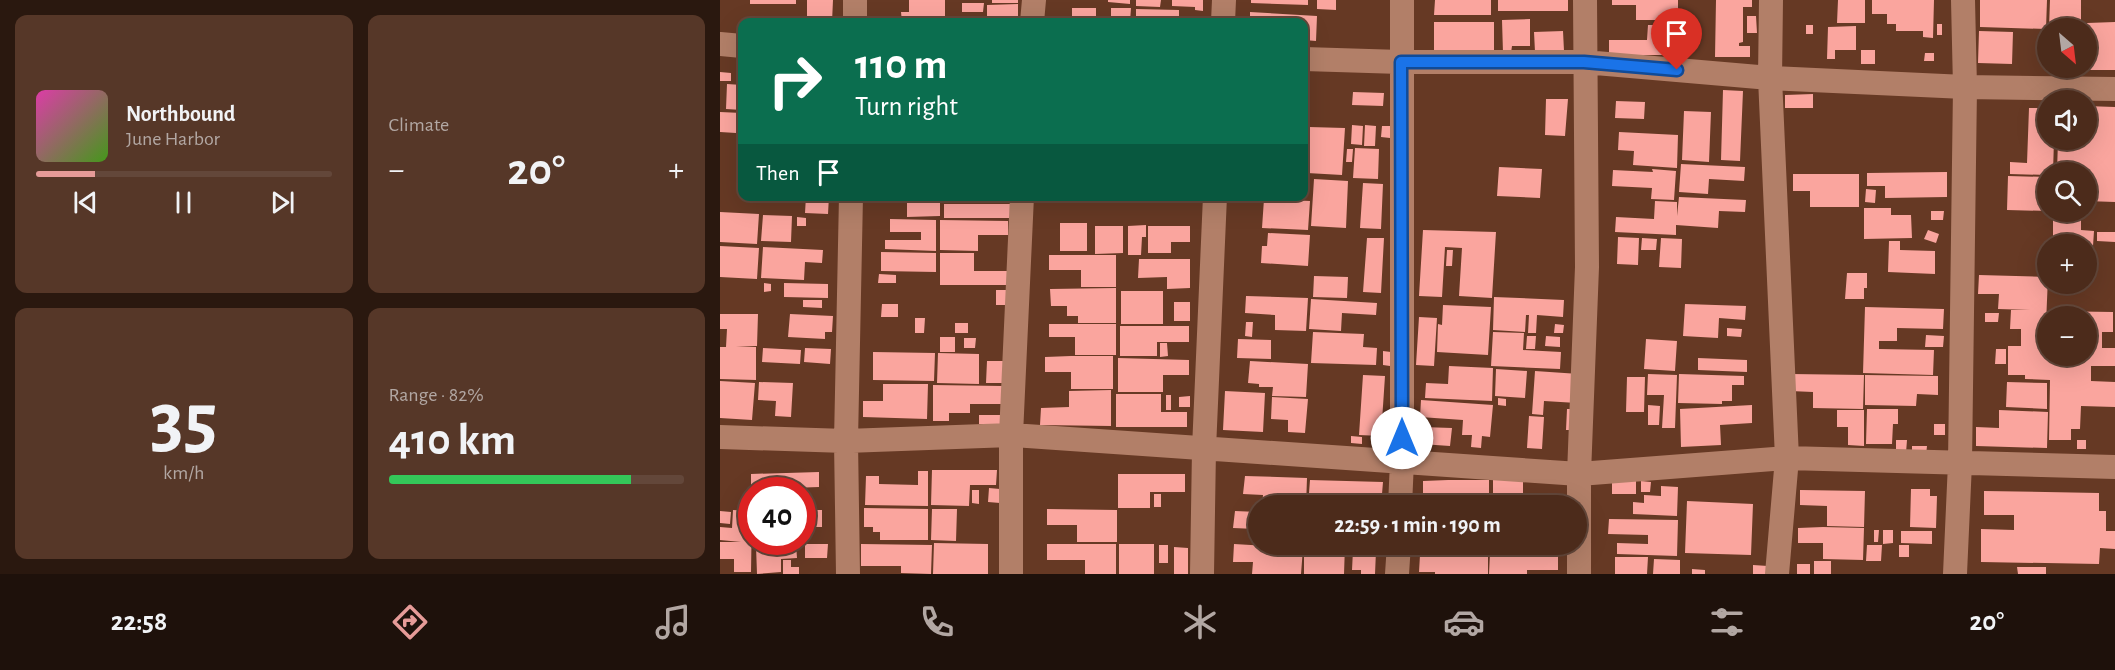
<!DOCTYPE html>
<meta charset="utf-8">
<style>
:root{--surface:#4c2b1b;--page:#563728;--text:#f1f3f6;--muted:#b2a7a3;--line:#63473a;--accent:#e69b98}
body{margin:0;font-family:"Alegreya Sans",sans-serif;background:var(--page);color:var(--text);height:100vh;display:flex;flex-direction:column;font-size:22px;white-space:nowrap}
*{box-sizing:border-box;margin:0}
p{font-size:20px;color:var(--muted)}
.icon{flex:none;width:33px;height:33px;fill:none;stroke:currentColor;stroke-width:2;stroke-linecap:round;stroke-linejoin:round}
.map{position:relative;flex:1;overflow:hidden}
.drawer{display:flex;flex-direction:column;gap:15px;padding:15px;background:#2a180f;width:720px}
.drawer>*{flex:none}
.hud{position:absolute;left:18px;top:18px;width:570px;height:183px;border-radius:12px;box-shadow:0 6px 24px #0002,0 0 0 2px var(--line);background:#0b6e4f;color:#fff;overflow:hidden}
.needle{width:39px;rotate:152deg}
.fabs{position:absolute;left:1317px;top:18px;display:grid;gap:12px}
.fabs a{display:grid;place-items:center;width:60px;height:60px;border-radius:50%;background:var(--surface);box-shadow:0 6px 24px #0002,0 0 0 2px var(--line);font-size:30px}
.speed{position:absolute;left:18px;top:477px;display:flex;gap:12px;font-size:30px;font-weight:700;text-align:center}
.speed>*{display:grid;place-content:center;width:78px;height:78px;border-radius:50%;background:var(--surface);box-shadow:0 6px 24px #0002,0 0 0 2px var(--line);line-height:1}
.speed .limit{border:9px solid #d22;background:#fff;color:#111}
.pin{position:absolute;display:grid;place-items:center;width:51px;height:51px;color:#fff;margin:-62px -26px;border-radius:50% 50% 50% 0;rotate:-45deg;box-shadow:0 0 6px #0007}
.pin .icon{rotate:45deg}
.me{position:absolute;width:66px;margin:-33px;rotate:0deg;stroke-linejoin:round;filter:drop-shadow(0 0 4px #0008)}
.turn{display:flex;align-items:center;gap:21px;height:126px;padding:0 18px;font-size:27px}
.turn .icon{width:78px;height:78px;stroke-width:2.5}
.turn b{display:block;font-size:42px;line-height:51px}
.then{display:flex;align-items:center;height:57px;padding:0 18px;background:#0003;gap:12px;font-size:22px}
.big{font-size:45px;font-weight:700;line-height:1.1}
.drawer .card{flex:1;display:flex;flex-direction:column;justify-content:center;gap:9px;min-width:0;padding:0 21px;border-radius:12px;background:var(--page)}
.drawer .dial{align-items:center;gap:0}
.dial b{font-size:78px;line-height:1}
.song{display:flex;align-items:center;gap:18px}
.cover{width:72px;height:72px;border-radius:9px;background:linear-gradient(135deg,hsl(320 70% 55%),hsl(100 70% 35%))}
.played{height:6px;border-radius:3px;background:linear-gradient(90deg,var(--accent) 20%,var(--line) 20%)}
.keys{display:flex;justify-content:space-around;direction:ltr}
.heat{display:flex;justify-content:space-between;align-items:center;font-size:33px;direction:ltr}
.charge{height:9px;border-radius:4px;background:linear-gradient(90deg,#34c759 82%,var(--line) 0)}
.drawer .tiles{flex:1;display:grid;gap:15px;grid-template-columns:repeat(2,1fr)}
.trip{position:absolute;left:528px;top:495px;width:339px;height:60px;border-radius:30px;background:var(--surface);box-shadow:0 6px 24px #0002,0 0 0 2px var(--line);font-weight:700;line-height:60px;text-align:center}
.tabs{display:flex;height:96px;justify-content:space-around;align-items:center;background:#1e110b;color:var(--muted)}
.tabs .icon{width:42px;height:42px}
.tabs .current{color:var(--accent)}
.tabs b{font-size:27px;color:var(--text)}
main{display:flex;flex:1;min-height:0}
.map>svg:first-child{display:block}
</style>
<main>
<section class="drawer">
<div class="tiles">
<div class="card">
<div class="song"><i class="cover"></i><div><b>Northbound</b><p>June Harbor</p></div></div>
<div class="played"></div>
<div class="keys"><svg class="icon" aria-label="previous" viewBox="0 0 24 24"><path d="M18 5L8 12l10 7zM5 5v14"/></svg><svg class="icon" aria-label="pause" viewBox="0 0 24 24"><path d="M8 5v14M16 5v14"/></svg><svg class="icon" aria-label="next" viewBox="0 0 24 24"><path d="M6 5l10 7-10 7zM19 5v14"/></svg></div>
</div>
<div class="card"><p>Climate</p>
<div class="heat"><a>−</a><b class="big">20°</b><a>+</a></div>
</div>
<div class="card dial"><b>35</b><p>km/h</p></div>
<div class="card"><p>Range · 82%</p><b class="big">410 km</b><div class="charge"></div></div>
</div>
</section>
<div class="map">
<svg width="1395" height="574" viewBox="0 0 1395 574">
<rect width="100%" height="100%" fill="#663924"/>
<path fill="#faa59e" d="M30,0H76V4H30Z
M87,0H113L112,22H87Z
M189,0H225V22H182L181,12H189Z
M272,0H298V3H272Z
M388,0H410V4L388,2Z
M416,0H441L440,7L416,6Z
M452,0H483V11L475,10V7L452,6Z
M531,0H588V5L531,3Z
M597,0H616V10L597,9Z
M715,0H771V15H714Z
M778,0H848V11H778Z
M892,0H958V20H916V5H892Z
M996,0H1032V7H1023V42L1019,43V46H1030V57H995Z
M1118,0H1145V23H1117Z
M1152,0H1214L1213,38L1203,37V31H1176V24H1167V14H1152Z
M1260,0H1327L1326,29L1260,27Z
M1330,0H1361V28H1329Z
M242,3H264L263,12H242Z
M298,4V19H267V5Z
M352,8H376V22H352Z
M391,8H411L410,22H391Z
M416,9L459,10V22H416Z
M530,12L597,16L596,41L584,40V22H530Z
M234,16H263V22H234Z
M1027,16H1036L1037,33H1027Z
M810,19V46H792L791,53H783L782,20Z
M714,22H774V51H714Z
M1395,22V70H1368L1366,28H1364V25H1367V23Z
M1217,24H1222V35H1217Z
M928,25H957V55H889V40H927Z
M1086,25H1093V34H1086Z
M1136,26V50H1115V59H1107L1108,27Z
M843,31L844,51L815,52L814,32Z
M1259,31L1293,32L1292,64L1258,63Z
M1141,50H1155V64H1141Z
M1205,53H1214V61H1204Z
M0,72L11,73V81H0Z
M7,84L22,85V110L6,109Z
M1003,90L1023,91L1020,161L1001,160Z
M584,92L589,93L587,128L584,127Z
M633,92L664,93L663,106L632,105Z
M1093,94V108H1065V95Z
M826,99H848L845,136L825,135Z
M896,101L925,102L924,119L895,118Z
M1366,106L1395,107V202L1366,201V172H1337L1338,140H1366Z
M1309,108H1328V140H1334L1333,172H1328V175L1290,174V162L1307,163Z
M964,111L991,112L989,162L962,160Z
M0,112L22,113V144L16,143V133L0,132Z
M632,125L643,126L642,145L631,144Z
M645,125L656,126L655,146H644Z
M662,126H670V138L661,137Z
M589,127L625,128L622,175L587,173Z
M899,132L958,135L957,168L913,165L914,151L898,150Z
M635,148L659,149L658,179L633,178Z
M627,149H633L632,162H626Z
M961,164L1025,167L1024,181L989,179L988,194L959,192Z
M779,167L822,169L820,198L777,196Z
M932,169L956,171L954,200L931,199L932,188L892,186L893,170L933,172Z
M1227,172V197L1165,198V186H1147V173Z
M1073,174H1139V207H1090V191H1073Z
M1288,176L1328,177V211L1287,210Z
M594,179L628,181L626,228L591,226Z
M643,183L663,184L661,229L640,228Z
M1146,189L1156,190L1155,203L1145,202Z
M86,196H109L108,214L85,213Z
M175,196H220V216L187,217V201H175Z
M227,196H249V203H227Z
M959,197L1026,200L1025,212L999,211L998,228L956,225V235L895,232L896,217L934,219L935,201L957,202V216Z
M544,199L590,201L588,230L542,228Z
M224,204H297V218H224Z
M1144,208H1171V215H1191L1192,238L1144,239Z
M1211,211H1224L1223,220H1211Z
M0,212L39,214L37,244L0,242Z
M1333,212H1361V230L1374,231L1373,246L1333,244Z
M43,215L72,216L71,242L41,241Z
M77,217L86,218V226H77Z
M170,219L216,220V251L165,249V240H201V232H170Z
M220,220L288,221V235H258V251L220,250Z
M340,223H367V251H340Z
M426,225V237H422L421,255H408V226Z
M375,226H403V253L375,254Z
M428,226H470V242H451V253H428Z
M703,230L776,232L772,298L739,296L742,248L725,247L722,297L699,296Z
M1208,230L1219,234L1216,243L1204,239Z
M1377,232H1395V242L1377,241Z
M548,233L590,235L588,266L541,263L542,246H547Z
M898,237L919,238L918,265L897,264Z
M647,238H664L661,293L643,292Z
M922,238L937,239L936,250H921Z
M941,238L962,239L961,268L939,267Z
M1169,241H1180V250L1215,251V274L1168,272Z
M0,246L39,248L37,279L0,277Z
M43,247L103,250L102,263L85,262L84,280L41,278Z
M727,250H733L732,266H726Z
M161,252L216,253V272L161,271Z
M220,253H254V271H287V285H220Z
M329,255H396V287H361V270H329Z
M419,259H470V288L447,289V277L418,278Z
M1127,273H1147V288H1144V299H1125Z
M159,274L176,275V283H158Z
M1259,275L1328,277L1325,347H1328V356H1366V316H1326L1327,311L1393,312V332H1382V348H1395V366H1371V381L1395,382V407L1361,406L1360,429H1351V440H1329L1330,380L1305,379V375H1288V346H1301V329H1290L1291,310H1310L1278,309L1279,294H1258Z
M594,276L628,277L627,298L593,297Z
M44,283L51,284V291L44,292Z
M64,283L108,284V298L64,297Z
M396,288V323H358V316H347V306H331L330,289Z
M276,290H290V305H276Z
M401,291H443V324H401Z
M526,296L588,298L586,331L555,330V315L525,313Z
M774,297L844,300L843,317L817,315L816,333H808L809,315H806L805,332L773,330Z
M591,299L657,303L656,315L622,313L621,331L589,329Z
M83,300H102V308L83,307Z
M454,302H470V321H454Z
M162,304H178V317H161Z
M965,304L1026,306L1025,320L999,318L998,338L963,336Z
M723,305L771,307L768,355L717,352L718,324L722,325Z
M1145,307L1224,309L1223,329L1177,328V341H1159V349L1214,350L1213,375L1143,373Z
M1265,313H1279L1278,322H1265Z
M0,314H38L37,346H16L36,347V380L0,379V347H6L7,329H0Z
M70,314L113,316L112,332H105V339L68,337Z
M699,317L717,318L714,366L696,365Z
M195,318H205L204,333H195Z
M526,322H533L532,337L525,336Z
M235,323H248V333H235Z
M329,324H396V355H355V337H329Z
M835,324L844,325L843,333H834Z
M400,326H469V342H437V356H400Z
M1007,328L1022,329L1021,337L1007,336Z
M593,332L644,334L643,347L657,348L656,365L591,363Z
M773,332L804,333L803,350L841,352L840,369L771,366Z
M1206,335L1224,336L1223,347H1205Z
M807,336H816L815,349H806Z
M826,336L840,337V347L825,346Z
M220,337H235V352H220Z
M244,338H256L255,348H244Z
M518,339L551,340V359L517,358Z
M926,339L957,341L955,371L924,369Z
M440,343H447L448,356L440,357Z
M43,348L81,350L80,364L42,362Z
M85,348L111,349L110,364L84,362Z
M1276,349H1286V364H1275Z
M663,351L671,352L670,366L663,365Z
M153,352L215,353L214,381L153,380Z
M218,353L259,354V384L217,383Z
M351,356H393V389H351V372H325V357Z
M398,358L469,360V375H443V392H398Z
M978,358L1027,360V372L978,370Z
M267,361H286V383H266Z
M530,361L588,364L586,397L552,396L553,387H539V384L528,383Z
M729,366L773,368L772,401L705,398L706,383L728,384Z
M776,369L807,371L805,398L775,396Z
M815,371L859,374L857,403L824,401L823,415L812,414Z
M928,374L957,375L955,428H942L944,395H927Z
M959,374L1024,376V385H1012V401H1002V404L958,403Z
M1071,374L1144,375L1143,409L1093,408V392L1070,391Z
M643,375L665,376L661,436L639,435Z
M1145,375L1218,376V395L1197,394L1196,406L1145,405Z
M907,377H925L924,412H906Z
M0,381L35,383L32,420L0,418Z
M39,382L73,383L71,417L55,416L56,401L38,400Z
M1287,382L1327,383V409L1286,407Z
M163,384H208L207,419L143,417V401H163Z
M213,385L282,386V404H250V413H229V421H213Z
M391,390V426L320,425L321,408L349,407V391Z
M505,391L545,393L543,432L503,430Z
M396,394H441V412H467V427H396Z
M446,395H451V410H446Z
M470,396V407H459V397Z
M552,397L588,399L585,433L568,432V420L551,419Z
M778,398L786,399V406L778,405Z
M701,400L773,405L770,437L762,436L761,448L751,447L752,435H742L743,420L700,417Z
M928,405L940,406L939,425H928Z
M1032,405V423L1000,425L1001,445L961,447L960,409Z
M847,409H854L853,430H846Z
M1147,409H1178V424H1173L1172,444H1146Z
M1117,410H1144V446L1128,445V427H1117Z
M1279,410L1328,412L1327,448L1256,446V427L1279,428Z
M259,415H282V424H259Z
M809,416L824,417L822,449L807,448Z
M1214,424H1225V435H1214Z
M702,427L732,428L730,446L701,444Z
M631,436L642,437V444L631,443Z
M1176,440H1187L1186,453H1176Z
M1357,440H1366V449H1357Z
M1192,446H1207L1206,455L1192,454Z
M212,470H277L276,485H250L249,506L211,505Z
M198,471H208V506L145,505L146,476H159V484L198,485Z
M99,472V487L71,488V490H31V474Z
M398,474H465V492H430V508H398Z
M525,476L587,478L586,506H542L543,495L523,494Z
M590,480L663,482L661,506H594L595,493H589Z
M728,480H769V506H727L728,500H703V481Z
M773,480H803V496L773,495Z
M892,480H916V494H892Z
M921,481L931,482L930,492H921Z
M941,486L958,487L957,516L913,514V502L924,503V495L941,496Z
M269,488L280,489V503L268,502Z
M1191,489H1210V496H1217L1216,528L1190,527Z
M252,490H259V504L252,503Z
M1080,490L1145,491L1144,527L1107,526V506L1080,505Z
M1264,491L1379,493V511H1386V531H1395V549L1380,548L1379,564L1261,562V529L1294,530V515H1264Z
M434,494H441V507H434Z
M967,501L1033,504L1031,555L965,553Z
M144,508L208,509V540H160V532H153V527H144Z
M212,509H237L236,541L211,540Z
M327,509L397,510V542H357V525H327Z
M13,510L32,511L31,572H14V559H0V542H21L0,540V527L12,528Z
M82,510H102V527H89V533H82Z
M0,511L11,512L10,524L0,523Z
M515,511L538,512V543L535,542L536,529L513,528Z
M889,519L958,520L957,556L897,554V543L928,544V535L888,534Z
M1103,527L1144,528L1143,560L1103,559V543H1078V528Z
M1154,530H1159L1158,542H1154Z
M1163,530H1173V543L1163,544Z
M1181,531H1212V544L1181,543Z
M214,543L268,544V574H213Z
M76,544L77,558L61,559V572L37,574L36,546Z
M85,544H108L107,558H85Z
M141,544L212,545L211,574L181,573V566H141Z
M327,544H396V574H365V560H327Z
M399,544H434V574H399Z
M514,544L583,548L581,574H532L533,562H513Z
M584,544L625,545L624,574H584Z
M735,544H767V551H735Z
M772,544H794V550H772Z
M439,545H448V563H439Z
M1147,545H1162L1161,561H1146Z
M1179,545H1189V557H1179Z
M454,547L468,548V574H454Z
M633,550L656,551L655,574H641V570H632Z
M770,553L838,554V570H807V574H769Z
M700,555L768,556V574H715V572H699Z
M895,557H928L927,574H895Z
M934,559L960,560V574H933Z
M63,560H71V567H79V574H63Z
M1094,561H1111V574H1094Z
M1077,564H1090V574H1077Z
M1033,565L1048,566V574H1033Z
M1297,567H1326V574H1298Z
M972,569L985,570V574H972Z"/>
<g fill="none" stroke-linecap="round" stroke-linejoin="round">
<path stroke="#b27f68" stroke-width="24" d="M1051,0L1050,78L1067,458L1057,574
M135,22V0
M312,22L314,0
M503,22L504,0
M0,44L22,46
M584,59L681,62H864L1050,78L1245,87L1395,89
M0,437L126,441L291,435L859,474L1067,458L1395,467
M680,506L682,461V0
M128,574L126,441L131,196
M291,574V435L302,196
M482,574L484,449L495,196
M677,574L679,544
M859,574V474L867,267L865,0
M1235,574L1240,463L1245,87L1243,0"/>
</g>
<g fill="none" stroke-linecap="round" stroke-linejoin="round">
<defs>
<path id="route" d="M682,438L681,62H864L957,70"/>
</defs>
<use href="#route" stroke="#114b97" stroke-width="15"/>
<use href="#route" stroke="#1a73e8" stroke-width="10"/>
</g>
</svg>
<div class="fabs">
<a><svg class="needle" viewBox="-14 -14 28 28"><path d="M0-13l5 13h-10z" fill="#e53935"/><path d="M0 13l5-13h-10z" fill="#b2a7a3"/></svg></a>
<a><svg class="icon" aria-label="sound" viewBox="0 0 24 24"><path d="M4 9h4l5-4v14l-5-4H4zM17 9q2 3 0 6"/></svg></a>
<a><svg class="icon" aria-label="search" viewBox="0 0 24 24"><circle cx="10" cy="10" r="6"/><path d="M15 15l6 6"/></svg></a>
<a>+</a>
<a>−</a>
</div>
<div class="speed"><div class="limit">40</div></div>
<div class="pin" style="left:957px;top:70px;background:#d93025"><svg class="icon" aria-label="arrive" viewBox="0 0 24 24"><path d="M6 21V4h12l-3 4 3 4H6"/></svg></div>
<svg class="me" style="left:682px;top:438px" viewBox="-20 -20 40 40"><circle r="19" fill="#fff"/><path d="M0-13L10 11 0 6-10 11z" fill="#1a73e8"/></svg>
<div class="trip">22:59 · 1 min · 190 m</div>
<div class="hud">
<div class="turn"><svg class="icon" aria-label="right" viewBox="0 0 24 24"><path d="M7 20v-9h11M14 6l5 5-5 5"/></svg><div><b>110 m</b>Turn right</div></div>
<div class="then">Then<svg class="icon" aria-label="arrive" viewBox="0 0 24 24"><path d="M6 21V4h12l-3 4 3 4H6"/></svg></div>
</div>
</div>
</main>
<nav class="tabs">
<b>22:58</b>
<svg class="icon current" aria-label="directions" viewBox="0 0 24 24"><path d="M12 3l9 9-9 9-9-9zM9 14v-3h6M13 9l2 2-2 2"/></svg>
<svg class="icon" aria-label="music" viewBox="0 0 24 24"><path d="M9 18V5l10-2v13"/><circle cx="6" cy="18" r="3"/><circle cx="16" cy="16" r="3"/></svg>
<svg class="icon" aria-label="phone" viewBox="0 0 24 24"><path d="M5 4h4l2 5-3 2q2 4 5 5l2-3 5 2v4C11 20 4 13 5 4z"/></svg>
<svg class="icon" aria-label="climate" viewBox="0 0 24 24"><path d="M12 3v18M4 7l16 10M4 17L20 7"/></svg>
<svg class="icon" aria-label="car" viewBox="0 0 24 24"><path d="M5 17H2v-5l4-1 3-4h7l3 4 3 1v5h-3M9 17h6M6 11h13"/><circle cx="7" cy="17" r="2"/><circle cx="17" cy="17" r="2"/></svg>
<svg class="icon" aria-label="filters" viewBox="0 0 24 24"><path d="M4 7h16M4 17h16"/><circle cx="9" cy="7" r="2"/><circle cx="15" cy="17" r="2"/></svg>
<b>20°</b>
</nav>
